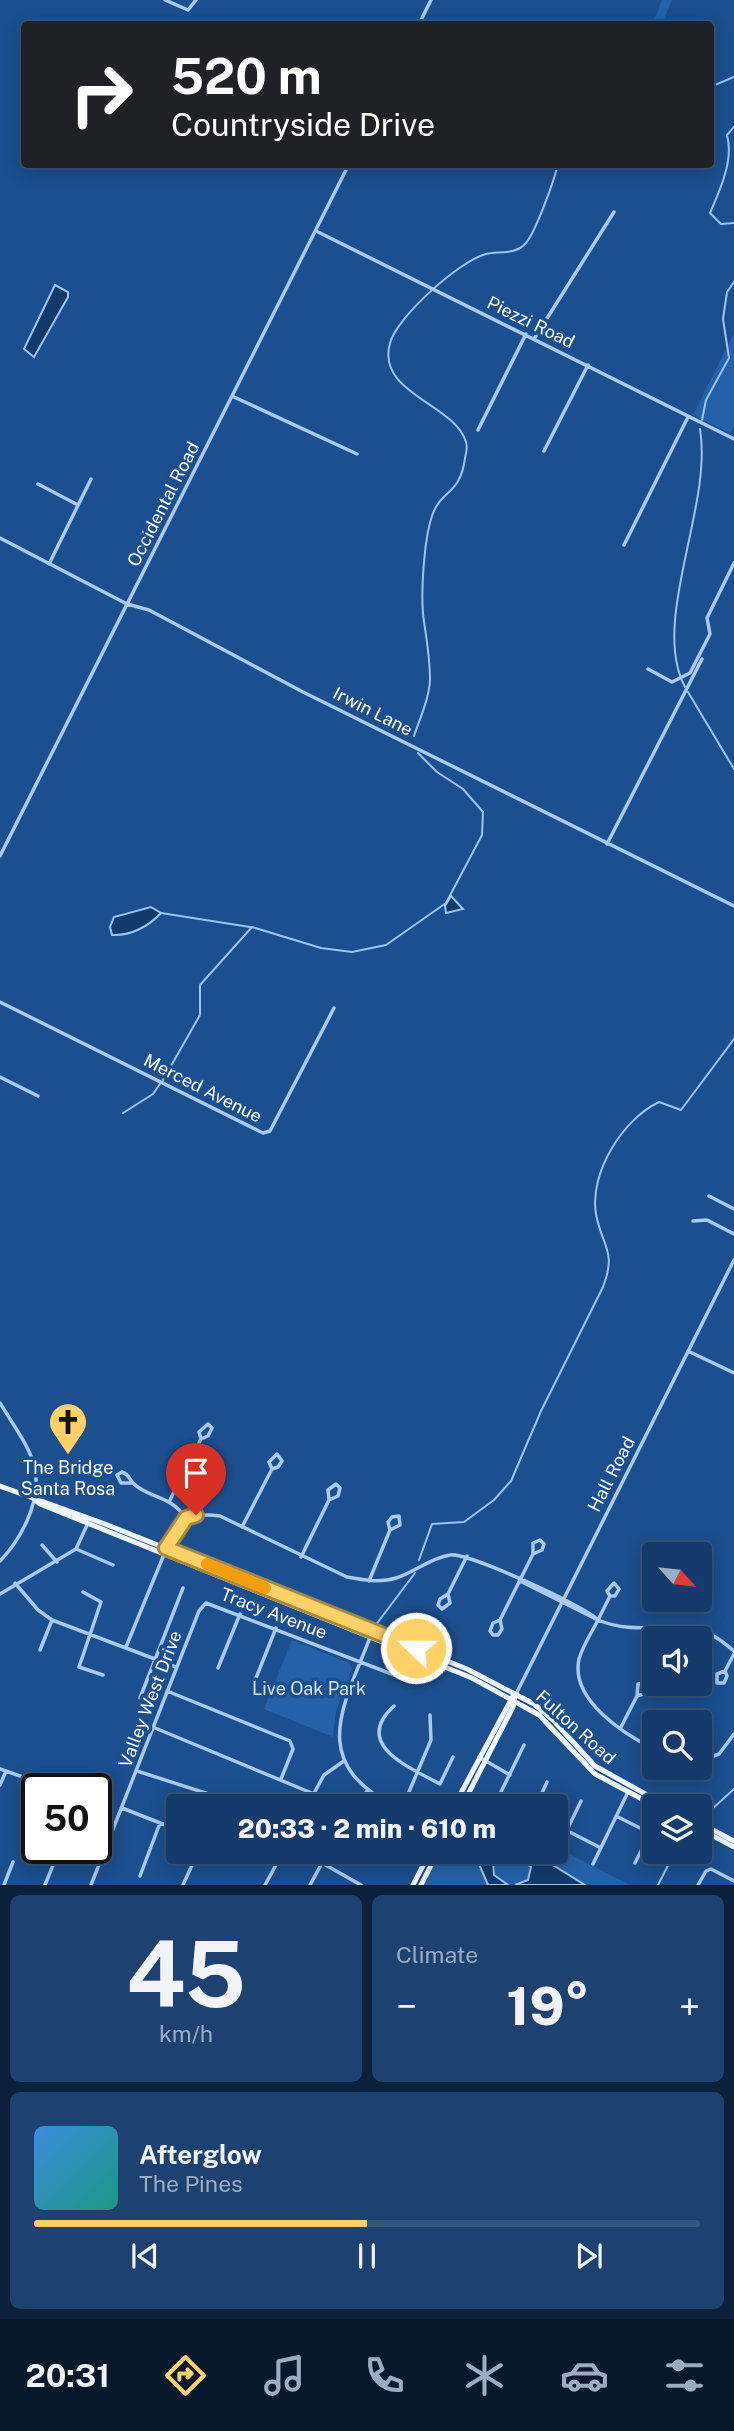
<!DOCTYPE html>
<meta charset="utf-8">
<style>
:root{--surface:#143b6b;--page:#1d4271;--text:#f1f3f6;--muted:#9dadc1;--line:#33557e;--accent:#ffd166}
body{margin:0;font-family:"Public Sans",sans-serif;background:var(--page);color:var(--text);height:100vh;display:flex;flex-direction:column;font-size:26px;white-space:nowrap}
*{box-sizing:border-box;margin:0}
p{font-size:23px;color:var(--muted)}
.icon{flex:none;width:38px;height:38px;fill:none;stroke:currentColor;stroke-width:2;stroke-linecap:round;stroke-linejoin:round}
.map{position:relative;height:1885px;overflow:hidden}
.drawer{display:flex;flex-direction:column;gap:10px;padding:10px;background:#0b203b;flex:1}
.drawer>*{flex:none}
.guide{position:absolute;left:21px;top:21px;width:693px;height:147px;border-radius:7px;box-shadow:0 4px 18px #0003,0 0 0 2px var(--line);background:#202124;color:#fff;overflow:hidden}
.needle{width:46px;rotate:117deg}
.fabs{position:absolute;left:642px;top:1542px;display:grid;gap:14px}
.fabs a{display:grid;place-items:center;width:70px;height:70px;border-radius:7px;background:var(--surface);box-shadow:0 4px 18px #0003,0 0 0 2px var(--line);font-size:35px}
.speed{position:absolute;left:21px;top:1773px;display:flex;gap:14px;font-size:35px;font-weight:700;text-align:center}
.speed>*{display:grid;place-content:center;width:91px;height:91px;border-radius:50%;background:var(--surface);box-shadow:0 4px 18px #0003,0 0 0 2px var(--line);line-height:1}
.speed .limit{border:4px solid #111;border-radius:10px;background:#fff;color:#111}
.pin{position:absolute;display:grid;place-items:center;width:60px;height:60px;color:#fff;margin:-72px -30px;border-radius:50% 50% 50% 0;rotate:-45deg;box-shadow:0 0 7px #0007}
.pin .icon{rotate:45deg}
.me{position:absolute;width:77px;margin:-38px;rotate:292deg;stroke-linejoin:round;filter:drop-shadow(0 0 5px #0008)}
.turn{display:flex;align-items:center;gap:24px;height:147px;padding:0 35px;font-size:32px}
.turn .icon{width:91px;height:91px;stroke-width:2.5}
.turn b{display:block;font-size:49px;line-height:60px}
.big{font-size:52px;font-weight:800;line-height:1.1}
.drawer .card{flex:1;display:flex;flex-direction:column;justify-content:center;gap:10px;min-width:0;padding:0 24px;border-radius:10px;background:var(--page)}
.drawer .dial{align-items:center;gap:0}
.dial b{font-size:91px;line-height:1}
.song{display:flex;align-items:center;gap:21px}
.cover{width:84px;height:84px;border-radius:10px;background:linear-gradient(135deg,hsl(210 70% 55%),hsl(170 70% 35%))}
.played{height:7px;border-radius:4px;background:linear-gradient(90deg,var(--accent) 50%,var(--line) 50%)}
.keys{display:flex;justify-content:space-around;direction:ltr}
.heat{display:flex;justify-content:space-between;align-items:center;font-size:38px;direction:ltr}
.drawer .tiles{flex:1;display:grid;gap:10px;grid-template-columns:1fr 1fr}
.card:last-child{grid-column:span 2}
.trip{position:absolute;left:166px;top:1794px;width:402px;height:70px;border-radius:7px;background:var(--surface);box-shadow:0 4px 18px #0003,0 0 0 2px var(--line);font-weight:800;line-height:70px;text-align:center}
.tabs{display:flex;height:112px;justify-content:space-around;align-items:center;background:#08182b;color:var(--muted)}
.tabs .icon{width:49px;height:49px}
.tabs .selected{color:var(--accent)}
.tabs b{font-size:32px;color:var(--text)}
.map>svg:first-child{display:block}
</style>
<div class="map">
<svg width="734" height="1885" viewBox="0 0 734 1885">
<rect width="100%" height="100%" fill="#1b4f8f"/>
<path fill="#2461a8" d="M662,0H672L663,21L653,24Z
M734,333V427L730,433L693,415Z
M292,1640L349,1663L352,1668L336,1711L333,1737L264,1709Z
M557,1848L630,1885H424L442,1852H556Z"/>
<path fill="#123a6d" stroke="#9cc4f0" stroke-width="2" d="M55,285L68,292V297L34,357L24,349Z
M451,896L463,909L446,913L445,906Z
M151,907L161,913C149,926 131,936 112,935L110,927L114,917Z
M478,1852H504L512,1856L535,1854L585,1885H515L528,1880L531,1867L523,1861L514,1864L497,1857L493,1862L494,1875L508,1885H488L479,1864Z"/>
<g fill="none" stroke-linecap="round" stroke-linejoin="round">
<path stroke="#9cc4f0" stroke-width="2" d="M710,87L734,77
M734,127L727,135C734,160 720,190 710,213L721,224L734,223
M702,420L706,400L729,358L723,319L727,292L734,282
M685,687C650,621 713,507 700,429
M688,692L734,769
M414,736C420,718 429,699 430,680C430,659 427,641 424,622C420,596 424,540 432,516C441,489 460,496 465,458C466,453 468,447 466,442C454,403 376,394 390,343C397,317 459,261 486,254C499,251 516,255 526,243C536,231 554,181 558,164
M161,913L250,927
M163,1080L200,1015V985L252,927L321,948L352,952L386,945L446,903L482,835L483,812L463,789L437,772L418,753
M123,1113L153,1094L160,1084
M419,1560L432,1524L464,1522L494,1500L511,1481L541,1411L603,1287C617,1251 602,1247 596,1214C589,1173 623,1119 659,1102L681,1110L734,1039
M375,1626L415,1573
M700,1820L734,1789
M658,1885L675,1852"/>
<path stroke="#a9c9ee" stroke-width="3.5" d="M165,0L188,10L196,0
M419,24L431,0
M316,231L734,439
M534,339L614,212
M234,397L357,454
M478,430L526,334
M544,451L588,365
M38,484L78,505
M0,538L127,604L149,610L303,692L734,906
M624,545L688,417
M49,564L91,479
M648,669L672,682L690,673L710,634L707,618L734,563
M607,844L702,659
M0,856L349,164
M0,1002L263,1133L270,1131L334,1008
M0,1077L38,1096
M709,1196L734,1209
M693,1221L707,1220L734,1234
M688,1351L734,1373
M0,1403C26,1446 50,1469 27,1521C20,1536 12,1549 0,1561
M132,1483H121L117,1475L122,1472C130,1475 128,1478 133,1483C147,1498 172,1495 186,1519
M169,1502L201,1439L208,1436L212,1428L208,1424L199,1432L201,1439
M242,1527L272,1469L278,1467L282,1461L277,1454L269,1462L272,1469
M42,1545L57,1562
M168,1546L185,1520
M166,1548C169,1519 195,1512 220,1516L347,1577C363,1580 380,1583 396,1578C415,1572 430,1558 450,1555C467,1552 585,1606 598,1620
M76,1549L113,1565
M301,1557L329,1500L338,1496L340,1488L336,1484L328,1490L329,1500
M369,1581L390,1530L400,1525L399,1516L392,1517L388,1522L390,1530
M522,1582L596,1619
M15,1583L38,1610L52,1620L176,1667
M83,1592L101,1602L79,1667L103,1675
M0,1594L76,1549L88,1523
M448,1594L450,1603L442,1609L438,1605L440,1599L448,1594L467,1556
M500,1620L502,1629L498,1635H493L490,1631L493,1623L500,1620L533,1554L542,1550L544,1544L540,1540L533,1543V1554
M598,1620L610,1596H615L619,1589L614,1583L607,1591L610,1596
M371,1635C344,1706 307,1761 394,1806
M666,1638L670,1629
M126,1647L165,1552
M40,1650L52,1620
M654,1652V1654
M218,1668L240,1614
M725,1671L717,1674V1683H724L727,1676L725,1671L734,1654
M254,1683L276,1628
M167,1691L290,1741L293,1749L281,1779
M516,1694L734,1260
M140,1698L183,1588
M394,1706C351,1745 411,1768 440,1784L453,1757
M695,1722L699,1712L704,1713L706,1717L700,1726
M621,1727L637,1696L643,1694L645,1683L638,1684L637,1696
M155,1728L314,1794
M654,1749C624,1734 570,1700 579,1659C583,1645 592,1632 598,1620C637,1636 666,1621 701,1631C714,1634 724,1643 734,1651
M479,1757L510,1775
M700,1761L719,1754L734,1734
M0,1769L54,1788
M137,1771L246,1806
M0,1785L6,1771
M307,1806L324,1775L344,1761
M356,1806L367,1791
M403,1806L431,1740L430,1715
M519,1806L499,1796L524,1745
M536,1806L547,1782
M122,1808L178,1830
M616,1816L650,1833L635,1863
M556,1825L601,1848
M567,1830L581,1801
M25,1832L37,1802
M238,1852L275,1865
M384,1852L391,1855
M322,1863L361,1885
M593,1864L628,1792
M140,1876L160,1823
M4,1885L13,1862
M45,1885L60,1848
M91,1885L199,1611L206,1603L410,1681
M183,1885L198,1852
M265,1885L283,1852
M310,1885L328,1852
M698,1885L706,1871L711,1869L734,1881"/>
<path stroke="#f0f6ff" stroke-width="5" d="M0,1486L105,1524L467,1669L534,1704L553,1720L595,1766L667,1806
M35,1500L40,1504L472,1678L539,1715L595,1774L655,1806
M454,1806L513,1696
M462,1806L513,1707L515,1697
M700,1823L734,1841
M700,1829L734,1847
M413,1885L430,1852
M421,1885L438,1852"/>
</g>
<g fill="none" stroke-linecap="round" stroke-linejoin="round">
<defs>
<path id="route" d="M196,1515L186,1518L166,1548L416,1648"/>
</defs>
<use href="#route" stroke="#a68842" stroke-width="18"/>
<use href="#route" stroke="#ffd166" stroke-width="12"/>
<path stroke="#f59e0b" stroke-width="12" d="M207,1564L265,1588"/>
</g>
<defs>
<symbol id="church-pin" viewBox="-11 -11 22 30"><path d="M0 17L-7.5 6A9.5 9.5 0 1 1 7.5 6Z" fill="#ffd166" stroke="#1b4f8f"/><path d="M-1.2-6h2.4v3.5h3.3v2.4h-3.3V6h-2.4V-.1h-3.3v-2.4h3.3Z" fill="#111"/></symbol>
</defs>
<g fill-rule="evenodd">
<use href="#church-pin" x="46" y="1400" width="44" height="60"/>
</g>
<g text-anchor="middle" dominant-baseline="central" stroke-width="7" stroke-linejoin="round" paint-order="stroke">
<g font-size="18" fill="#fff" stroke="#1b4f8f">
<text transform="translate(531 322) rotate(26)">Piezzi Road</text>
<text transform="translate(163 504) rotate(-63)">Occidental Road</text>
<text transform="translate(373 711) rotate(27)">Irwin Lane</text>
<text transform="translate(203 1088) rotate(27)">Merced Avenue</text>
<text transform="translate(611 1474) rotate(-63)">Hall Road</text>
<text transform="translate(274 1613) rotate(21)">Tracy Avenue</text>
<text transform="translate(150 1699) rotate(-69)">Valley West Drive</text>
<text transform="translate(576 1727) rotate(42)">Fulton Road</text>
</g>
<g font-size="18" fill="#fff" stroke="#1b4f8f">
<text x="68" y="1467">The Bridge<tspan x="68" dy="21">Santa Rosa</tspan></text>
</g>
<g font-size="18" fill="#cfe3fa" stroke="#1b4f8f">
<text x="309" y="1688">Live Oak Park</text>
</g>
</g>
</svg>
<div class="fabs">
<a><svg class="needle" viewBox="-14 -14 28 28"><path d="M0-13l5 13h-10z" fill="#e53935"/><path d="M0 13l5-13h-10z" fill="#9dadc1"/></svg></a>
<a><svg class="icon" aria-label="sound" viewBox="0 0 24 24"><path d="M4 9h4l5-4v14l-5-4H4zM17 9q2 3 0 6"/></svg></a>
<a><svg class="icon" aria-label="search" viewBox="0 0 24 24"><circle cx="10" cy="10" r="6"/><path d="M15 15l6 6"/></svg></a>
<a><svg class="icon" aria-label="layers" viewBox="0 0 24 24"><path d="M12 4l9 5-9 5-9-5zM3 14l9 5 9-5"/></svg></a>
</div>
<div class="speed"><div class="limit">50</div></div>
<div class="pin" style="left:196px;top:1515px;background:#d93025"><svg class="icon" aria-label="arrive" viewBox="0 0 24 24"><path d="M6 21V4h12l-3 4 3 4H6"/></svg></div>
<svg class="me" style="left:416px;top:1648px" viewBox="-20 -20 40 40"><circle r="17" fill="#ffd166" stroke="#fff" stroke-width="3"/><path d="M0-11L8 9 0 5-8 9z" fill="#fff"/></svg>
<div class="trip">20:33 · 2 min · 610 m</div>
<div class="guide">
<div class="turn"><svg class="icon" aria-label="right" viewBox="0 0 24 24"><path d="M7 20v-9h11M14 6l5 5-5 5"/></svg><div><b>520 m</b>Countryside Drive</div></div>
</div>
</div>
<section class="drawer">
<div class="tiles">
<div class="card dial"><b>45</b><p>km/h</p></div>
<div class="card"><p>Climate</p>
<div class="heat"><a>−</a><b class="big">19°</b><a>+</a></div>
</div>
<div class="card">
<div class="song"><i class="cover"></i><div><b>Afterglow</b><p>The Pines</p></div></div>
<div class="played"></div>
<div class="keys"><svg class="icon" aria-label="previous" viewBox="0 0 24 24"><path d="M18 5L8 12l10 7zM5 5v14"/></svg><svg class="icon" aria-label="pause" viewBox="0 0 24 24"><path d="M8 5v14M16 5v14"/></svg><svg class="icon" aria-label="next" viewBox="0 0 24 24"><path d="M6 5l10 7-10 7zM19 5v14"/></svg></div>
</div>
</div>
</section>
<nav class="tabs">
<b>20:31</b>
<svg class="icon selected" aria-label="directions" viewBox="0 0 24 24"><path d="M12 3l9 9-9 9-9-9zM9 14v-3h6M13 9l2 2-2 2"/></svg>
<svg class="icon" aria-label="music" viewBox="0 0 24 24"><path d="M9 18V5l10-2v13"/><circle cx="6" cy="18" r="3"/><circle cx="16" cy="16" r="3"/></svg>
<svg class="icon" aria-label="phone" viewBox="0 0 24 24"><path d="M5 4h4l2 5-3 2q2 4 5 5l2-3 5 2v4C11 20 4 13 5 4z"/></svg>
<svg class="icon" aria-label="climate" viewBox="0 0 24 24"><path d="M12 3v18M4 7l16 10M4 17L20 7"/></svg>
<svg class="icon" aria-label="car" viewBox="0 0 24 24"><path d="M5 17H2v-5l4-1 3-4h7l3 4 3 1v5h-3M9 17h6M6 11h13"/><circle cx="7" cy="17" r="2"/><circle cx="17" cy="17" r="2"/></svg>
<svg class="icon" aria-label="filters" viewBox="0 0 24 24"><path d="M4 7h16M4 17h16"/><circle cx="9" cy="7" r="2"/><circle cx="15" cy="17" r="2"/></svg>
</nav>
